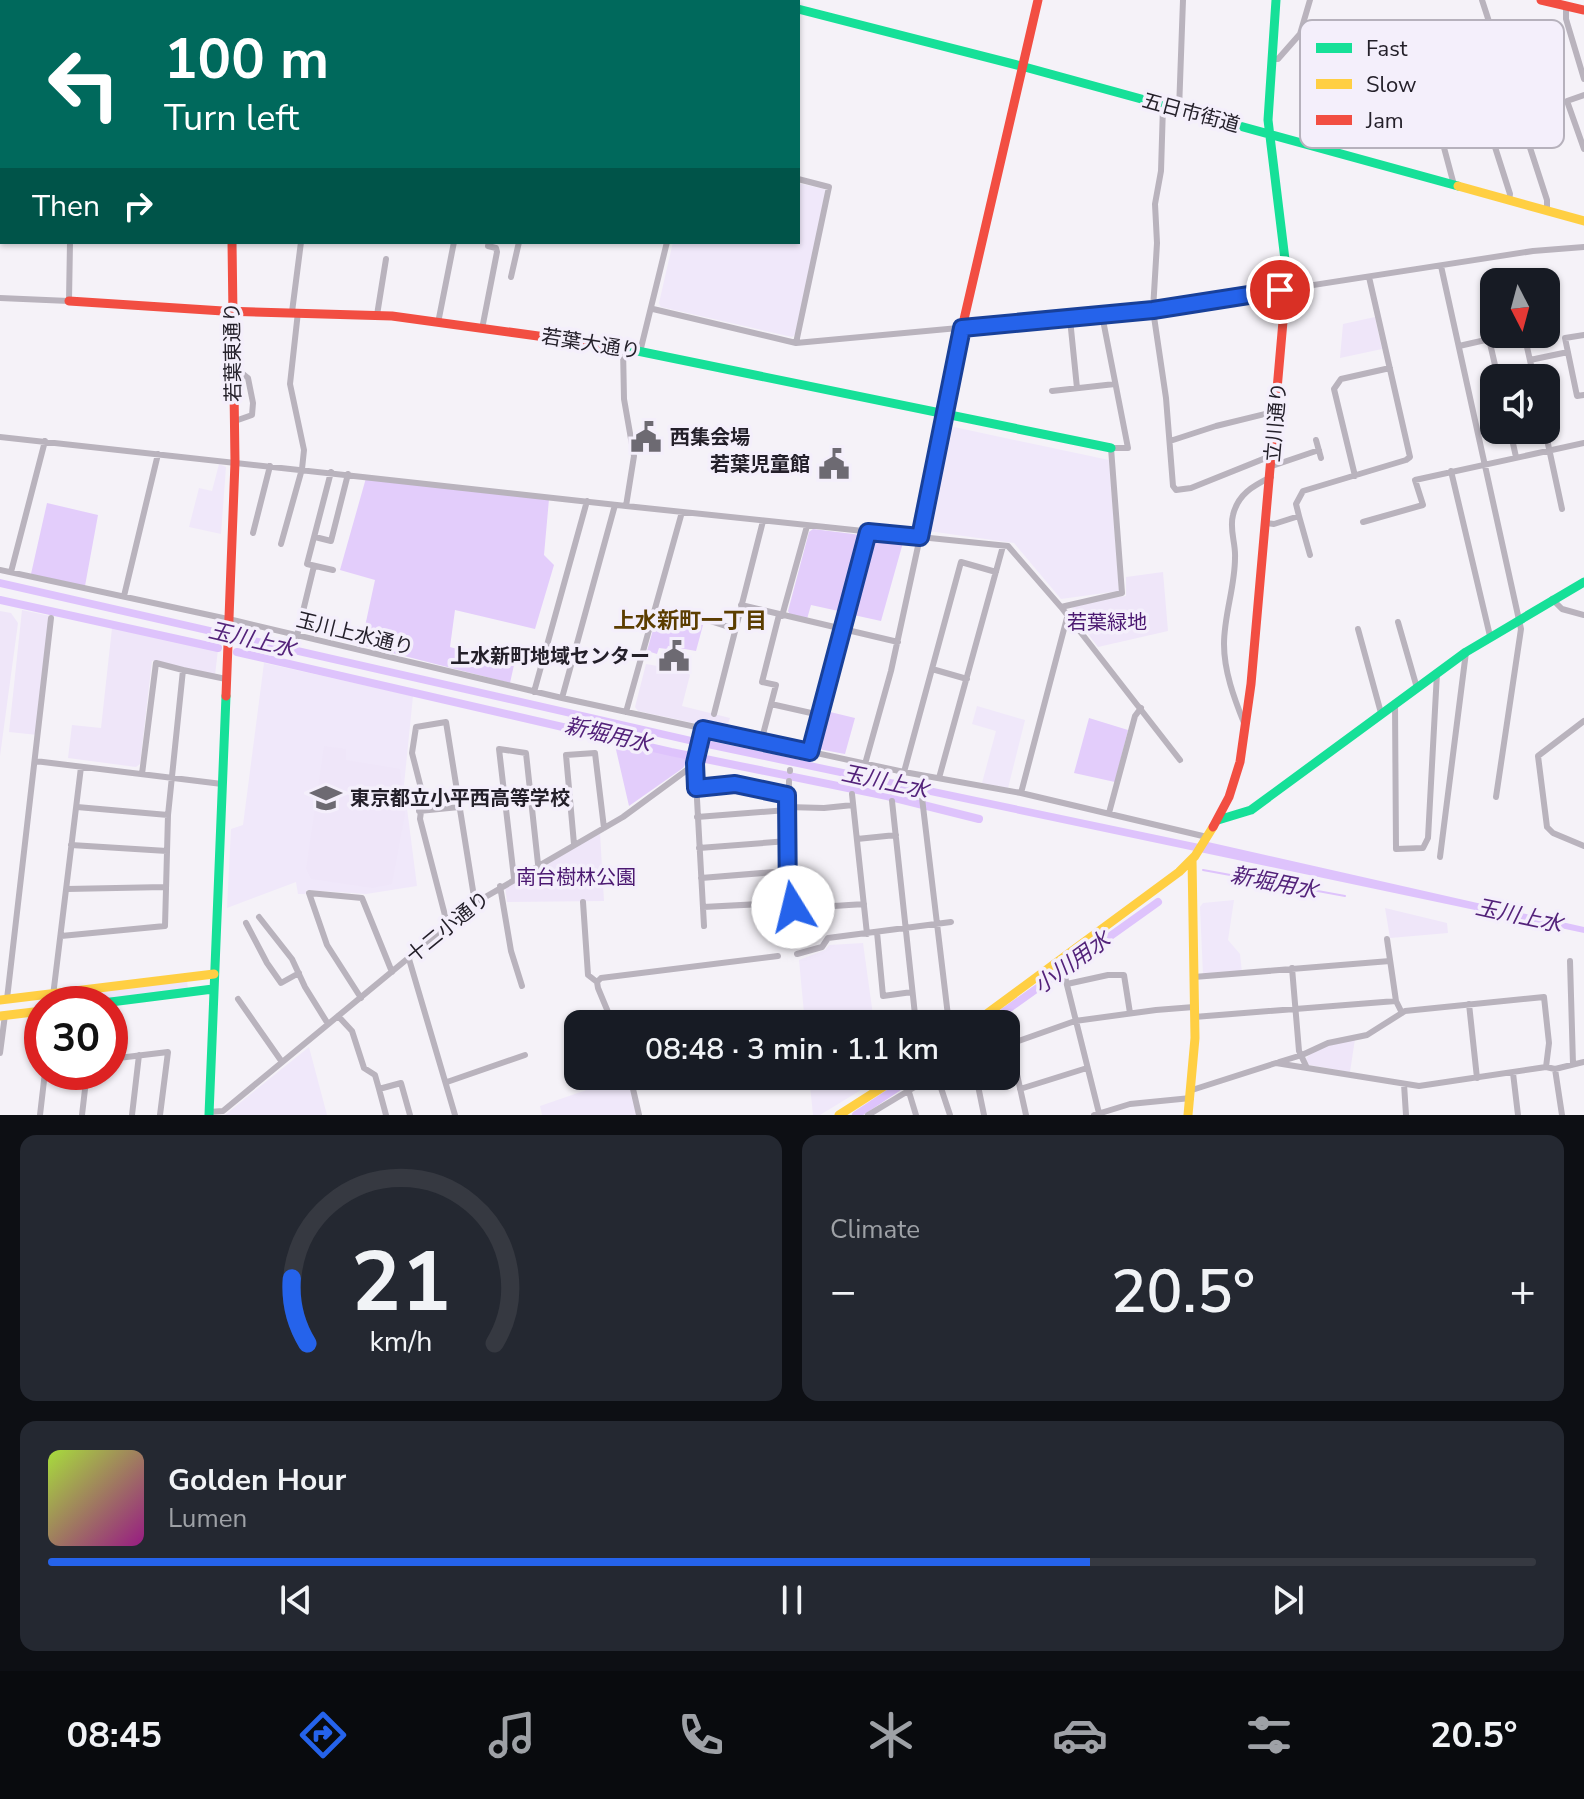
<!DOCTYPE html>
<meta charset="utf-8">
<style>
:root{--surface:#171b24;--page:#242831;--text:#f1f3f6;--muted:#9ea1a6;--line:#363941;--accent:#2563eb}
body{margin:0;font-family:"Nunito Sans","Noto Sans JP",sans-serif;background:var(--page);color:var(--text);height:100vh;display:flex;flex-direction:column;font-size:30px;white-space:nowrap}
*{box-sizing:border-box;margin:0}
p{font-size:26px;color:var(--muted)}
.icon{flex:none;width:44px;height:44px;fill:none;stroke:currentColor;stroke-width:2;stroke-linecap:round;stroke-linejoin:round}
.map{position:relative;height:1115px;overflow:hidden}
.panel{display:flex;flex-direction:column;gap:20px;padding:20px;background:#0d0f14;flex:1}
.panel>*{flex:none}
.top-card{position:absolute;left:0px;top:0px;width:800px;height:244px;box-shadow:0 2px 6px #0004;background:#00695c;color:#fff;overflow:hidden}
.needle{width:52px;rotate:174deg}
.buttons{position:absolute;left:1480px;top:268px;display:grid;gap:16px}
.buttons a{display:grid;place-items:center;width:80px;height:80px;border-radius:16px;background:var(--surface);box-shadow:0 2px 6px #0004;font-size:40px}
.speed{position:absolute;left:24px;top:986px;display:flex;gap:16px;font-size:40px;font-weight:700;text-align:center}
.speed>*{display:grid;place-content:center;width:104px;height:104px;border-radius:50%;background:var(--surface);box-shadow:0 2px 6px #0004;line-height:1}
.speed .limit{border:12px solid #d22;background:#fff;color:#111}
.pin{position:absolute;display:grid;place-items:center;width:68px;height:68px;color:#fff;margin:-34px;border:4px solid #fff;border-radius:50%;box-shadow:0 2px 8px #0007}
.me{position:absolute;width:88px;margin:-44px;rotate:351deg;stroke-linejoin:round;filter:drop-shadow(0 0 6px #0008)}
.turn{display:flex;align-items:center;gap:28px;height:168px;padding:0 32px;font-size:36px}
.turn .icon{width:104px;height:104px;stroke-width:2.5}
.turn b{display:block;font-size:56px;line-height:68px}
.then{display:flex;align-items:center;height:76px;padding:0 32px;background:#0003;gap:16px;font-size:30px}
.big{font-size:60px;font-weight:600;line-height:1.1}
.panel .widget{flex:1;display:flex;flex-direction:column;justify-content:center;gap:12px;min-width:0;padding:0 28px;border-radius:16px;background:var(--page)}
.panel .dial{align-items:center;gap:0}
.dial svg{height:208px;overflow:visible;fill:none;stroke:var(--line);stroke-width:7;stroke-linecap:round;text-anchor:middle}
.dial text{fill:var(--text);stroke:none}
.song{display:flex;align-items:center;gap:24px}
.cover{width:96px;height:96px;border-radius:12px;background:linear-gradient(135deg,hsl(80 70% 55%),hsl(310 70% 35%))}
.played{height:8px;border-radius:4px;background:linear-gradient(90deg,var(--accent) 70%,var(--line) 70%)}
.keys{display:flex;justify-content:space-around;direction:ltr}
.heat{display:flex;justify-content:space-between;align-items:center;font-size:44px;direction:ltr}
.panel .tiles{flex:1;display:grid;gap:20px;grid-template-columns:1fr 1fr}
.widget:last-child{grid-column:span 2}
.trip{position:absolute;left:564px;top:1010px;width:456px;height:80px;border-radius:16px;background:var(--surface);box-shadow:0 2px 6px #0004;font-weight:600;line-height:80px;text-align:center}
.menu{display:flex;height:128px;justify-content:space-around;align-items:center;background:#090b0e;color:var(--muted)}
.menu .icon{width:56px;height:56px}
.menu .active{color:var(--accent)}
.menu b{font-size:36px;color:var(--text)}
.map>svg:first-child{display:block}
</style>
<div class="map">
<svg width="1584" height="1115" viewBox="0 0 1584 1115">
<rect width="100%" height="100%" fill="#f5f2f8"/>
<path fill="#f0e8fa" d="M798,183L824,189L826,193L795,335L792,337L661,307L659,303L673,242H798Z
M954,427L1109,460L1119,591L1061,599L1014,543L928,531L949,430Z
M219,464L226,467L221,534L189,527L199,488L212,491Z
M264,663L413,696L404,785L417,886L366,894L307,890L305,894H298L296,882L227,908L231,829L243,825Z
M977,706L1025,720L1008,788L982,783L996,731L972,724Z
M1234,900L1228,940L1240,954L1242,972L1203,975L1200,907L1203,903Z
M863,943L873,1015L912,1011L914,1024H805L799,960L825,950L829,945Z
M309,1047L327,1115H225L263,1084Z
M627,1076L637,1115H542L540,1106Z
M809,1076H884L820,1115H813Z"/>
<path fill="#efe6f9" d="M1375,317L1382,349L1340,358L1343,324Z
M1163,572L1168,631L1098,647L1071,612L1074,604L1126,596V577Z
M22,610L50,616L38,735L9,732Z
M0,611L11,613L18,623L0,756Z
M112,628L218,650L215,675L152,661L140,764L136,767L68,758L72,725L101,728Z
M646,664L686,671L690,675L682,706L730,718L726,730L638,711L635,707Z
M324,746L346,749V760L400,769L405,814L392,884L373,888L311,879L306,869Z
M600,833L604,901L507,902L505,887Z
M1385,908L1447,923L1448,933L1390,938Z
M187,981L188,989L75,1003L74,995Z
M1355,1039L1350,1072L1309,1065L1306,1058L1316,1049Z"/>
<path fill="#e3cdfb" d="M366,478L549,499L544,555L554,565L535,629L455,610L450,647L514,665L510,683L361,645L375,580L340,570Z
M47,503L98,515L85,586L31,574Z
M813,529L861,535L863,537L843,612L811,605L807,619L790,615L788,611L809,532Z
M873,536L904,539L881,621L849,614L870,538Z
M657,616L703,625L696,651L668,646L667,649L659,648L657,654L647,651Z
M826,711L855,718L845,754L818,749L816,746Z
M1089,718L1128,730L1115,782L1074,773Z
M614,741L690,757L683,768L629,806Z"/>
<path fill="#dec3fc" d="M0,579L696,738L1204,845L1208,842L1584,927V933L693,745L0,587Z"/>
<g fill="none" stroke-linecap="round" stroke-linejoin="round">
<path stroke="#dec3fc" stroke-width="2" d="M1203,870L1345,896"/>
<path stroke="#dec3fc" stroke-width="8" d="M0,600L218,648
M237,652L671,752L887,796L979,819
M987,1024L1158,902
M856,1115L915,1076"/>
<path stroke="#b9b3bd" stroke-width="6" d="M1482,0L1547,200V210
M6,2V0
M73,2V0
M150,2V0
M188,2V0
M393,2V0
M504,2V0
M595,2V0
M744,2V0
M1566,6V19L1584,79
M1301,32L1390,26
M1416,58L1439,129L1454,185
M1271,59H1278L1300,34L1310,0
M1503,62L1471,72L1510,194L1509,200
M1584,95L1567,101L1584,149
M1163,106L1161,171L1155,204L1157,243L1153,310L1166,398L1173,486L1176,490L1191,488L1273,455
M1179,110L1183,0
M798,179L829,187L796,343L1153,310L1533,251L1584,247
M0,211L2,143
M1441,266L1521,629L1496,797
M511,277L519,242
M0,298L69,301L70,242
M653,309L796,343
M292,312L301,242
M377,315L386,259
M1070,319L1077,388
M438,323L454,242
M482,329L497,252L496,248L488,246L489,242
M1524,334L1534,378
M1584,335L1565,338L1577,396L1584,395
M1489,339L1498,378
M1459,346L1512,334
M640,352L667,242
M1530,360L1568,352
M233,366L248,378L253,403L252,415L235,421
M1052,391L1115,384
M945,414L920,537L1008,546L1061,607L1122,593L1111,448H1128L1102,315
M1510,430L1516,457
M1545,430L1562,509
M0,437L626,506L634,456L624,399L623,348
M1316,440L1321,458
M1170,441L1216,426L1277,411
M1272,466L1319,450
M1451,471L1490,636
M331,472L307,564L333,570
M1355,476L1334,389L1341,379L1390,368
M626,506L920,537L891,671L865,764
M1299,516L1310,555
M1363,522L1423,505L1415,480L1584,443
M1266,523L1274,524L1299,516L1296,504L1303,491L1406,460L1410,457L1369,277
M253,533L270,466
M315,537L331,541L348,474
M281,544L302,469L304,450L290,384L298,312
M0,570L237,621L562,698L904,772L1021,793L1207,837
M11,572L45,441
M124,596L158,454
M1552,599L1562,609L1584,615
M741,605L898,642
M1061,607L1180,760
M782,616L807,526
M707,620L735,629
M1398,622L1417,688
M1358,629L1381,713
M297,636L314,566
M932,669L967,679
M183,670L226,679
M534,692L587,501
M562,698L615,505
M1395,703L1396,849L1423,848L1428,838L1437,673
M771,704L820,715
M626,712L682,512
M714,714L763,521
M1584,721L1538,756L1547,827L1553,833L1584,846
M1244,723C1234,698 1224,671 1224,644C1224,615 1235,587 1235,558C1236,543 1229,530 1233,515C1238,494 1253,486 1271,477
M761,742L776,685L762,682L779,615
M810,752L868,532
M35,761L222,784
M695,763L704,926
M790,771V770
M904,772L961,562L996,572
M939,778L1003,546
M849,782L850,783
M696,788L735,784L787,795
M892,791V792
M1021,793L1068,614
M852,794L867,934
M922,798L949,1024
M892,801L916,1024
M77,807L168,815
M787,807L824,808L853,805
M419,811L459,807
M1109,813L1135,716L1141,708
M697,817L787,810
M857,839L896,835
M574,844L566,755L595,753L604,828
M71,845L167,851
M699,848L788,841
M1440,857L1466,652
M514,878L499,749L526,753L538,864
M701,878L787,871
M500,886L511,951L522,986
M67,889L165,887
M583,902L588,975L597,982
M788,905L789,781
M703,907L781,903C809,908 835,906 864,904
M259,917L292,959L305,987L328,1024
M246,923L267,963L281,983L299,973
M447,923L420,819L423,796L412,753L416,727L446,722L475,903
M877,932L883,996L912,992
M61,936L165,926L168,815L183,670L156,663L142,774
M1387,939L1396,1001L1402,1013
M797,954L822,947L828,938L951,922
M409,959L455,1115
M1570,961L1573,1064
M1292,968L1299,1051L1307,1068
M1065,977L1099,1113
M1194,977L1390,961
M1067,984L1108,975H1124L1130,1013
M361,998L327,945L309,893L362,898L392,972
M7,999L51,618
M238,999L282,1062
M52,1004L81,767
M1469,1004L1477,1078
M338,1016L352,1031L364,1068L375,1075L379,1089L401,1083L410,1115
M1194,1017L1396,1001
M613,1024L598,988L597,982L601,978L778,956
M1006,1025L1026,1115
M1010,1044L1075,1021L1156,1010L1194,1007
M0,1053L5,1015
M110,1059L168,1052L160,1115
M1279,1062L1302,1055L1328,1043L1367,1035L1405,1011L1544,997L1549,1043L1546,1067
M1555,1069L1562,1115
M1513,1073L1518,1115
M630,1076L639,1115
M937,1076L950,1115
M976,1076L984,1115
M447,1082L525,1055
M1404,1084L1406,1115
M379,1089L386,1115
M1020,1089L1087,1068
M1192,1090L1276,1063L1419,1086L1546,1067L1555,1069L1584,1062
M909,1092L916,1115
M209,1112L223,1111L475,903L623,817L691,767L697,758L703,729
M40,1115L45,1072
M82,1115L87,1072
M132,1115L139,1055
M868,1115L933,1076
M1094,1115L1130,1104L1191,1098"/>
<path stroke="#16e098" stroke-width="9" d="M1276,0L1268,120L1287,276
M798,9L1021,66L1458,186
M618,347L1111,448
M1218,820L1251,810L1466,652L1584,582
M95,1004L213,989
M209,1115L226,696"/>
<path stroke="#ffcf43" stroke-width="9" d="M764,0L772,2
M1458,186L1584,221
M0,1000L214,974
M0,1016L42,1011
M973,1024L1179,872L1195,856L1213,827
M839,1115L900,1076
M1188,1115L1195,1038L1192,859"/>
<path stroke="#f24e42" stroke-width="9" d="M230,0V2
M1541,0L1584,10
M69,301L223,311L392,316L618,347
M945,414L962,328L1038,0
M226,696L235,462L232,242
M1213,827L1229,797L1240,762L1251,684L1287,276"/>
</g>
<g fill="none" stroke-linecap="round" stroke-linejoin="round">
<defs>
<path id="route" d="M793,907L788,905L787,795L735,784L696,788L695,763L703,729L810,752L868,532L920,537L962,328L1153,310L1280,290"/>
</defs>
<use href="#route" stroke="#184099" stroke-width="20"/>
<use href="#route" stroke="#2563eb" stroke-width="14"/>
</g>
<defs>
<symbol id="civic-bare" viewBox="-9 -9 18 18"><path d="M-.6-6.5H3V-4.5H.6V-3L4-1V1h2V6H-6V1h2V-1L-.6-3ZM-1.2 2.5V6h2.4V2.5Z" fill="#6d6a72" stroke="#f4effb" stroke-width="2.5" paint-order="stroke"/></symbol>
<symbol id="school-bare" viewBox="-9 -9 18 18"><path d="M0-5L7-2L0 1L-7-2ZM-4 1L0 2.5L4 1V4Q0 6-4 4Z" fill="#6d6a72" stroke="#f4effb" stroke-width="2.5" paint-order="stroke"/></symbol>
</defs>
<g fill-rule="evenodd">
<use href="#civic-bare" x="624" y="415" width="44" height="44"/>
<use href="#civic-bare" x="812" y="442" width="44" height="44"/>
<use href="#civic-bare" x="652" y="634" width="44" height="44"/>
<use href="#school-bare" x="304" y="776" width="44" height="44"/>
</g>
<g text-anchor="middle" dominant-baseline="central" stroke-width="7" stroke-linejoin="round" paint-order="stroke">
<g font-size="20" fill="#24202a" stroke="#f4effb">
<text transform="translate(1191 113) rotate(15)">五日市街道</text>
<text transform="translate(591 344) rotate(9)">若葉大通り</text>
<text transform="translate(233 352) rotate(-91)">若葉東通り</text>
<text transform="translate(1276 422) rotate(-85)">立川通り</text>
<text transform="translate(355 634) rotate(14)">玉川上水通り</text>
<text transform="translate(448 927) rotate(-39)">十二小通り</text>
</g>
<g font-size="20" font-weight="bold" fill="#24202a" stroke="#f4effb" text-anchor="start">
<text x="670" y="437">西集会場</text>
<text x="810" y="464" text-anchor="end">若葉児童館</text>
<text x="650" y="656" text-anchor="end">上水新町地域センター</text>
<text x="350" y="798">東京都立小平西高等学校</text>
</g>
<g font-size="20" fill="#4b1971" stroke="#f4effb">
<text x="1107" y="622">若葉緑地</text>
<text x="576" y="877">南台樹林公園</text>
</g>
<g font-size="22" font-weight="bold" fill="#5b3d00" stroke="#f4effb">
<text x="690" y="621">上水新町一丁目</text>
</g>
<g font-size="22" font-style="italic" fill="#53227a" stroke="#f4effb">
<text transform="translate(252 640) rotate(13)">玉川上水</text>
<text transform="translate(608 735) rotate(13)">新堀用水</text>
<text transform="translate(885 782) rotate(12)">玉川上水</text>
<text transform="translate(1274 883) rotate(11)">新堀用水</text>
<text transform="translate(1519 916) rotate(12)">玉川上水</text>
<text transform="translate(1072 963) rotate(-36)">小川用水</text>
</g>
</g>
<rect x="1300" y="20" width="264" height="128" rx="12" fill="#f4effb" stroke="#b6b1bc" stroke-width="2"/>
<rect x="1316" y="43" width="36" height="10" fill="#16e098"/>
<rect x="1316" y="79" width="36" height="10" fill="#ffcf43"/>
<rect x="1316" y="115" width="36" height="10" fill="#f24e42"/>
<g font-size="22" fill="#24202a">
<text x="1366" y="56">Fast</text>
<text x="1366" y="92">Slow</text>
<text x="1366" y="128">Jam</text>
</g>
</svg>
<div class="buttons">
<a><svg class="needle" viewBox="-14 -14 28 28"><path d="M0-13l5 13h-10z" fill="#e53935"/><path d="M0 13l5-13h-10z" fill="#9ea1a6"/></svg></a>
<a><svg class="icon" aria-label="sound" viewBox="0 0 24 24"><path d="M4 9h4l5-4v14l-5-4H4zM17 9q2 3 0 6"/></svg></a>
</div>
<div class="speed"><div class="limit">30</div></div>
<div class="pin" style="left:1280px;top:290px;background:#d93025"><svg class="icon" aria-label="arrive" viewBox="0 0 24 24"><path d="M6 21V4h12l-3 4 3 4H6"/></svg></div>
<svg class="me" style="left:793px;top:907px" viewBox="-20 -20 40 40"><circle r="19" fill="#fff"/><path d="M0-13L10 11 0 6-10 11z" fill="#2563eb"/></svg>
<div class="trip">08:48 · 3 min · 1.1 km</div>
<div class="top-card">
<div class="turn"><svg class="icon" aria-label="left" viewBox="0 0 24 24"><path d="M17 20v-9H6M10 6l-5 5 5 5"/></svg><div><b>100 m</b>Turn left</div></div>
<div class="then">Then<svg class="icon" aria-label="right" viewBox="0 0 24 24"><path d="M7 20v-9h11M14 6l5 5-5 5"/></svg></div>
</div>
</div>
<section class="panel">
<div class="tiles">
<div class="widget dial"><svg viewBox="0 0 100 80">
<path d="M14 69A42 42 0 1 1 86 69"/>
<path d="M14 69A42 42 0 0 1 8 44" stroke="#2563eb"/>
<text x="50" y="56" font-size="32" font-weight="700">21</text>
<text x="50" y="72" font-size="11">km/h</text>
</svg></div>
<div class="widget"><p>Climate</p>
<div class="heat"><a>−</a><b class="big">20.5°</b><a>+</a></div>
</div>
<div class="widget">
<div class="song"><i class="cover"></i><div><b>Golden Hour</b><p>Lumen</p></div></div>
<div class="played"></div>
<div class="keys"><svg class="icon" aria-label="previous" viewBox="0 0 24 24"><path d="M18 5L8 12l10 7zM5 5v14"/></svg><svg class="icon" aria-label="pause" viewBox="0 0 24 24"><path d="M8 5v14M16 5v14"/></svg><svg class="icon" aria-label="next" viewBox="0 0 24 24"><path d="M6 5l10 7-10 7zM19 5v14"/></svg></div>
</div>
</div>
</section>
<nav class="menu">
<b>08:45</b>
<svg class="icon active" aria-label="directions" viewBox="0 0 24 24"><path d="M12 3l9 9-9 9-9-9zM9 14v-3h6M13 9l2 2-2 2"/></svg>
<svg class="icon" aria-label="music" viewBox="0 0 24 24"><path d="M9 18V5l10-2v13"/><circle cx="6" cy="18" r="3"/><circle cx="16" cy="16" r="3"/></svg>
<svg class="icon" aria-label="phone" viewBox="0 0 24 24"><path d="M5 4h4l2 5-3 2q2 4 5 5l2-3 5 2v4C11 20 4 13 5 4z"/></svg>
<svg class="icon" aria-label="climate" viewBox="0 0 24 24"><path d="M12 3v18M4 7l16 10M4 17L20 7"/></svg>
<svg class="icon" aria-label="car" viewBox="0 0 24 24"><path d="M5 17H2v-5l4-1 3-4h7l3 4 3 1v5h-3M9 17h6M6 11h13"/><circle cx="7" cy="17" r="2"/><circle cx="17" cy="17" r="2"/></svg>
<svg class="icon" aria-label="filters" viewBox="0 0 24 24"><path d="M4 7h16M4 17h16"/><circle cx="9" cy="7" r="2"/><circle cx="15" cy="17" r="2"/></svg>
<b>20.5°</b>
</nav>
